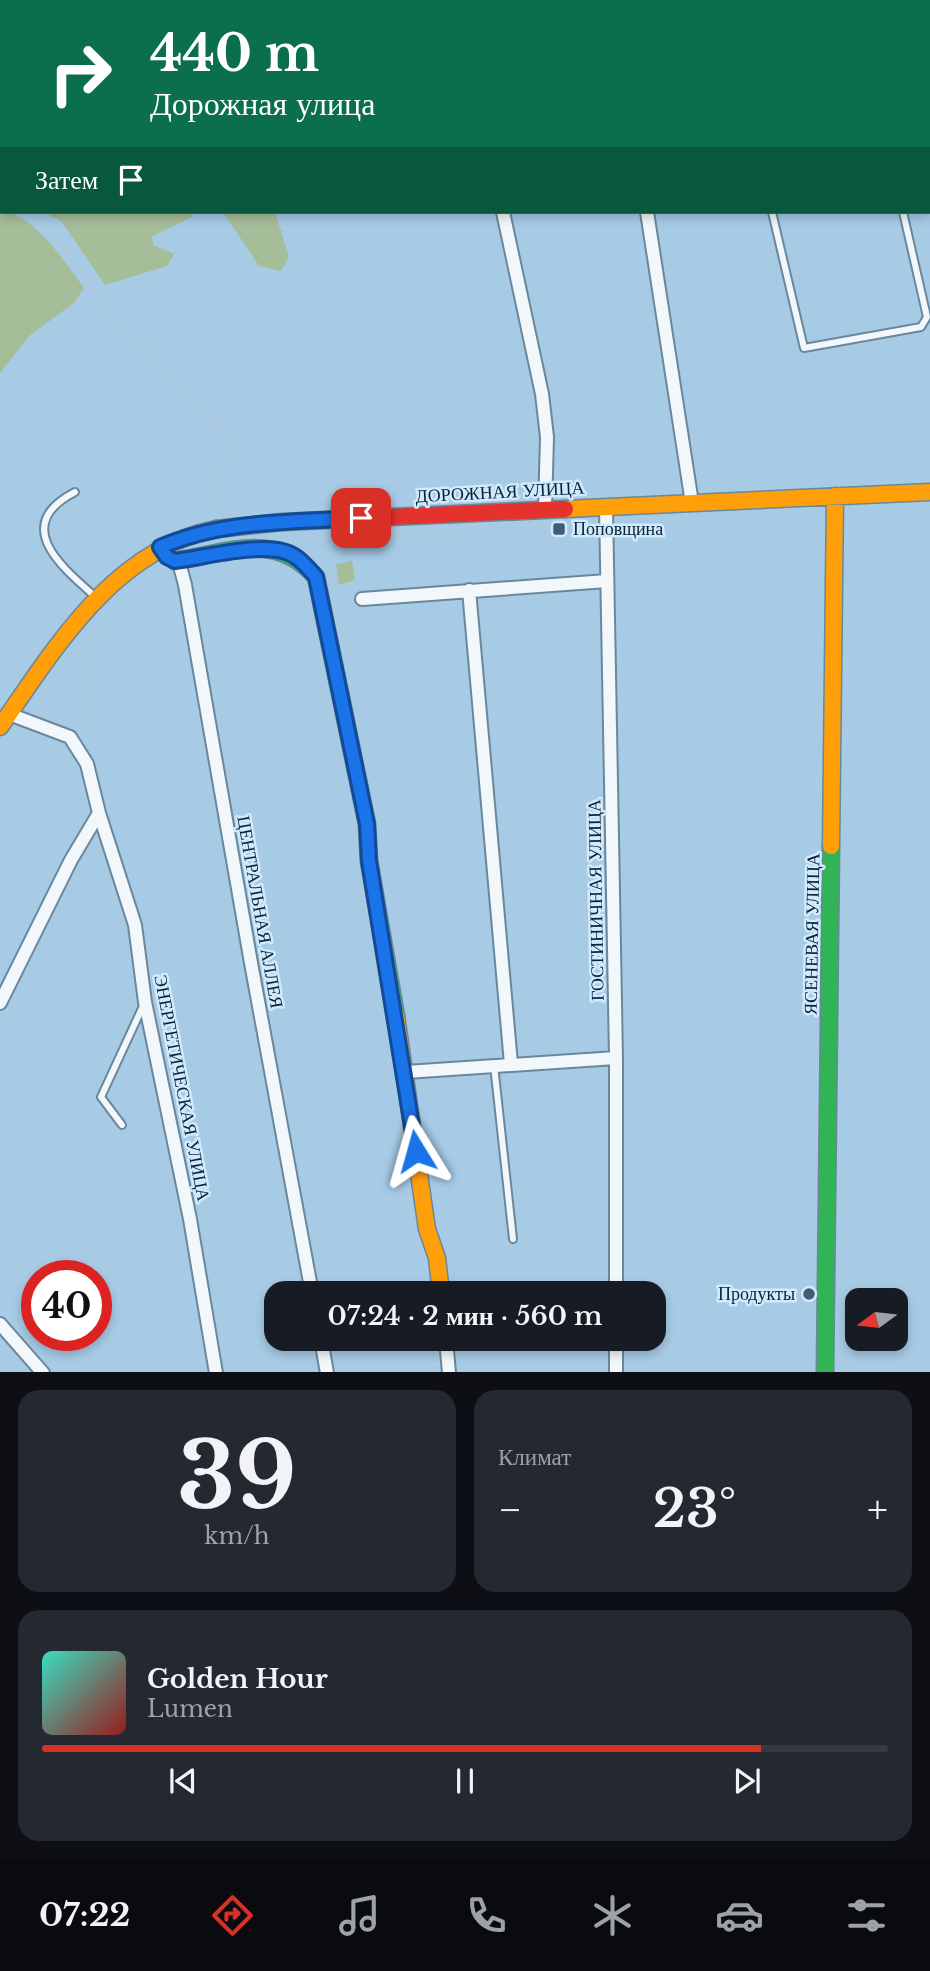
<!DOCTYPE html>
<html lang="ru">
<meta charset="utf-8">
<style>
:root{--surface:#171b24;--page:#242831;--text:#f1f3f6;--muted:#9ea1a6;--line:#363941;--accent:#d93025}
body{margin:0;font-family:"Libre Baskerville",serif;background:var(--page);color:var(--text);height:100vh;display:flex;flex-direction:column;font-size:26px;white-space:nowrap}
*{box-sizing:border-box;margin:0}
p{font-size:23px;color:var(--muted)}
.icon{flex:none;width:38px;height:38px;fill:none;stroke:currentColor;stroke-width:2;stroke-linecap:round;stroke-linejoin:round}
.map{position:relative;height:1372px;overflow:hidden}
.side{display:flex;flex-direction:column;gap:18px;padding:18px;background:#0d0f14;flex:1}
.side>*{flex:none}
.guide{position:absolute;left:0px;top:0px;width:931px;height:214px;box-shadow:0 4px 10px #0003;background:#0b6e4f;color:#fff;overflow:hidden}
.needle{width:46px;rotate:255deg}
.tools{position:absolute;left:845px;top:1288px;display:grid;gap:14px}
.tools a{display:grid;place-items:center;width:63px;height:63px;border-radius:14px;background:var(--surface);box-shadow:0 4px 10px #0003;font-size:35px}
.speed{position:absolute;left:21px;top:1260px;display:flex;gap:14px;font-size:35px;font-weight:700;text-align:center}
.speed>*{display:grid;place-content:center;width:91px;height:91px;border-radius:50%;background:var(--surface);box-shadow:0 4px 10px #0003;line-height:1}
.speed .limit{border:10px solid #d22;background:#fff;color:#111}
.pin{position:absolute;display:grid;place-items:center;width:60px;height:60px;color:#fff;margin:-30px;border-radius:14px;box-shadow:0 4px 10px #0006}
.me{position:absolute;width:77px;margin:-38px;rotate:352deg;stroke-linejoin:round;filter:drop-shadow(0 0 5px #0008)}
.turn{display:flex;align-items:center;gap:24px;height:147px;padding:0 35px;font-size:32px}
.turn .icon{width:91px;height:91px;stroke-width:2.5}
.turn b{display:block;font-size:49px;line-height:60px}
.then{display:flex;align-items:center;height:66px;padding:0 35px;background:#0003;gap:14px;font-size:26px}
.big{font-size:52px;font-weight:600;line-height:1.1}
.side .widget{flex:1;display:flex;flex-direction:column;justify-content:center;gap:10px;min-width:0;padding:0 24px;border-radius:21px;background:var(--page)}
.side .dial{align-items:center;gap:0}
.dial b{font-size:91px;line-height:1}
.song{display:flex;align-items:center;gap:21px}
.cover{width:84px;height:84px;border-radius:10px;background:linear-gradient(135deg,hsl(170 70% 55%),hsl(0 70% 35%))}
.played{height:7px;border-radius:4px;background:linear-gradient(90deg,var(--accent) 85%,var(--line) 85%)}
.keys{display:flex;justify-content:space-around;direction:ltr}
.heat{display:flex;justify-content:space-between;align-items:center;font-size:38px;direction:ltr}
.side .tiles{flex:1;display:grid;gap:18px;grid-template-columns:1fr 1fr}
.widget:last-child{grid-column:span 2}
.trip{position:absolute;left:264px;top:1281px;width:402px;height:70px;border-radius:21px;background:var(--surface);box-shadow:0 4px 10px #0003;font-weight:600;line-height:70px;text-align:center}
.dock{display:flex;height:112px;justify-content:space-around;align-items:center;background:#090b0e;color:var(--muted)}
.dock .icon{width:49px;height:49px}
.dock .active{color:var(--accent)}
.dock b{font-size:32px;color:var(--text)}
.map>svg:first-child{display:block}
</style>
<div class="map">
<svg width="930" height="1373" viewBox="0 0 930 1373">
<rect width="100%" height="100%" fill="#a7cae5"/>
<path fill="#a6bd99" d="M74,0H266L74,2Z
M0,206L2,212C33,212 67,265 84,288L75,302L29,336L0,373Z
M44,212H190L192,217L152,236L153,245L174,254L167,266L105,285L62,222Z
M223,212H275L289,257L281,271L259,266Z
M352,561L355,580L339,585L336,564Z"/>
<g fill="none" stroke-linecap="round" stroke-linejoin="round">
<defs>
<path id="lane" d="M723,0V2
M852,0L853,2
M772,212L804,348L921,327L927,317L903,212
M75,492C9,526 64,569 98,599
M494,1065L513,1239
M122,1125L101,1097L143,1006"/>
<path id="street" d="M461,0L462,2
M613,0V2
M503,212L542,394L547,437L545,509
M647,212L692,503
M606,507L616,1058V1293
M160,547L167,557L180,566L185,585L251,963L312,1293
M469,590L511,1064
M362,599L607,581
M99,813L135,925L145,1002L190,1219L216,1373
M0,1003L71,860L99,813L87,764L70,737L9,714
M406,1072L616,1058
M0,1324L43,1373
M321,1339L327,1373
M446,1339L449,1373
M616,1373V1339"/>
<path id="fast" d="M175,561C228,553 275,530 316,577L367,824L369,861L396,1016
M825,1373L831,846"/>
<path id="slow" d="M565,509L930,492
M0,727C55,648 114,549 216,529
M831,846L835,496
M396,1016L427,1229L437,1258L441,1293"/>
<path id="jam" d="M216,529L282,522L565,509"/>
</defs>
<use href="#lane" stroke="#6a879b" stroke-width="10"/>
<use href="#street" stroke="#6a879b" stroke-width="16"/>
<use href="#fast" stroke="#6a879b" stroke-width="19"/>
<use href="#slow" stroke="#6a879b" stroke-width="19"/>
<use href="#jam" stroke="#6a879b" stroke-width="19"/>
<path stroke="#bdc8d1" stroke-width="2" stroke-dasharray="5 5" stroke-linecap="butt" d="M0,197L2,198
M26,212L58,241L110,313L222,429L226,452L215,514
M496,493L514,497
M532,525L559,529
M295,540L464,528
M83,735L92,648L99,620"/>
<use href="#lane" stroke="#f2f7fb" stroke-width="6"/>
<use href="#street" stroke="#f2f7fb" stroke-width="12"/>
<use href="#fast" stroke="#30b455" stroke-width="16"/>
<use href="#slow" stroke="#ff9f0a" stroke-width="16"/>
<use href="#jam" stroke="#e5322d" stroke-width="16"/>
</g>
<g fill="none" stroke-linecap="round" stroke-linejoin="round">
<defs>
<path id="route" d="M361,518C293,522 223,520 160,547L167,557L175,561C205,557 258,543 286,552C299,556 308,568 316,577L367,824L369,861L416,1151"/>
</defs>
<use href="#route" stroke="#114b97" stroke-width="18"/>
<use href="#route" stroke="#1a73e8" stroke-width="12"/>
</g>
<g fill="#405d73" stroke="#d1eafe" stroke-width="2.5">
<rect x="552" y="522" width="14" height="14" rx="3.5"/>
<circle cx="809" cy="1294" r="7"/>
</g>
<g text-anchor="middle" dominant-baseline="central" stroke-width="5" stroke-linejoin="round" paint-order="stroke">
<g font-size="18" fill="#082335" stroke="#d1eafe">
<text transform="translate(500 492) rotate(-3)">ДОРОЖНАЯ УЛИЦА</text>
<text transform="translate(596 900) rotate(-91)">ГОСТИНИЧНАЯ УЛИЦА</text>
<text transform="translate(260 912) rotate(80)">ЦЕНТРАЛЬНАЯ АЛЛЕЯ</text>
<text transform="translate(812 934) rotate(-89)">ЯСЕНЕВАЯ УЛИЦА</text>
<text transform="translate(182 1088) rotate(79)">ЭНЕРГЕТИЧЕСКАЯ УЛИЦА</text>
</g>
<g font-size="18" fill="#082335" stroke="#d1eafe" text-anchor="start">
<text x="573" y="529">Поповщина</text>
<text x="795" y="1294" text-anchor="end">Продукты</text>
</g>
</g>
</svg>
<div class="tools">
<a><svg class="needle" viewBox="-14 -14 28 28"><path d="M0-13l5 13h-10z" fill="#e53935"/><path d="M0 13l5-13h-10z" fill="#9ea1a6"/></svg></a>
</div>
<div class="speed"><div class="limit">40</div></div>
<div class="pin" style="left:361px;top:518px;background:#d93025"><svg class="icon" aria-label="arrive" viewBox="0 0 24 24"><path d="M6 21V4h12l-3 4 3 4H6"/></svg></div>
<svg class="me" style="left:416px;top:1151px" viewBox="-20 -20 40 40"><path d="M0-17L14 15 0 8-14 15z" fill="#1a73e8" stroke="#fff" stroke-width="4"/></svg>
<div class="trip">07:24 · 2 мин · 560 m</div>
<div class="guide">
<div class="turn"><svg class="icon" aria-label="right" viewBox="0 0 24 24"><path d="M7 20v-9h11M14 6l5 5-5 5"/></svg><div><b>440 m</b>Дорожная улица</div></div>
<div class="then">Затем<svg class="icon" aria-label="arrive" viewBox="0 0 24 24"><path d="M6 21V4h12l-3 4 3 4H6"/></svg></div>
</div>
</div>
<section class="side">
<div class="tiles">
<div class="widget dial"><b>39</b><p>km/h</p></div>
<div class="widget"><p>Климат</p>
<div class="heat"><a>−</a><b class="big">23°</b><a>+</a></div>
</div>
<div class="widget">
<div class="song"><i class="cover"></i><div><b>Golden Hour</b><p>Lumen</p></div></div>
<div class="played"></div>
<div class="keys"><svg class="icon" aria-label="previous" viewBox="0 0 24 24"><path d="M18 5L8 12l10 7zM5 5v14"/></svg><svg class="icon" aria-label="pause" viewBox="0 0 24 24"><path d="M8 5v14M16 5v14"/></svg><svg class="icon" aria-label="next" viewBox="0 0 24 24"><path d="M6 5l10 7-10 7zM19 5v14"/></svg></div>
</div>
</div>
</section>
<nav class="dock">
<b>07:22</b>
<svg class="icon active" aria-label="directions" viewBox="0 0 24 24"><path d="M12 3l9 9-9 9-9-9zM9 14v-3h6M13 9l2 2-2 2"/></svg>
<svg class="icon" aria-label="music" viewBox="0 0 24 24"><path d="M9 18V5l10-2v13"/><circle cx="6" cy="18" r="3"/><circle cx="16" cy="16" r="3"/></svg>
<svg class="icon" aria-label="phone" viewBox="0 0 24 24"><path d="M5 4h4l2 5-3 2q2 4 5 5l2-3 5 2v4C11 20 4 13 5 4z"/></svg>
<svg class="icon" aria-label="climate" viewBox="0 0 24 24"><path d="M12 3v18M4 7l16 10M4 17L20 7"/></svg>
<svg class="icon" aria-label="car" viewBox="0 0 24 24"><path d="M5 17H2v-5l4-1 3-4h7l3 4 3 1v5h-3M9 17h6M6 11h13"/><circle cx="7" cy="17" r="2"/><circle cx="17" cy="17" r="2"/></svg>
<svg class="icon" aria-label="filters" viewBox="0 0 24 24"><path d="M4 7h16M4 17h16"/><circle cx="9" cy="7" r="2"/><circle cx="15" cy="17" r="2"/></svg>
</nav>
